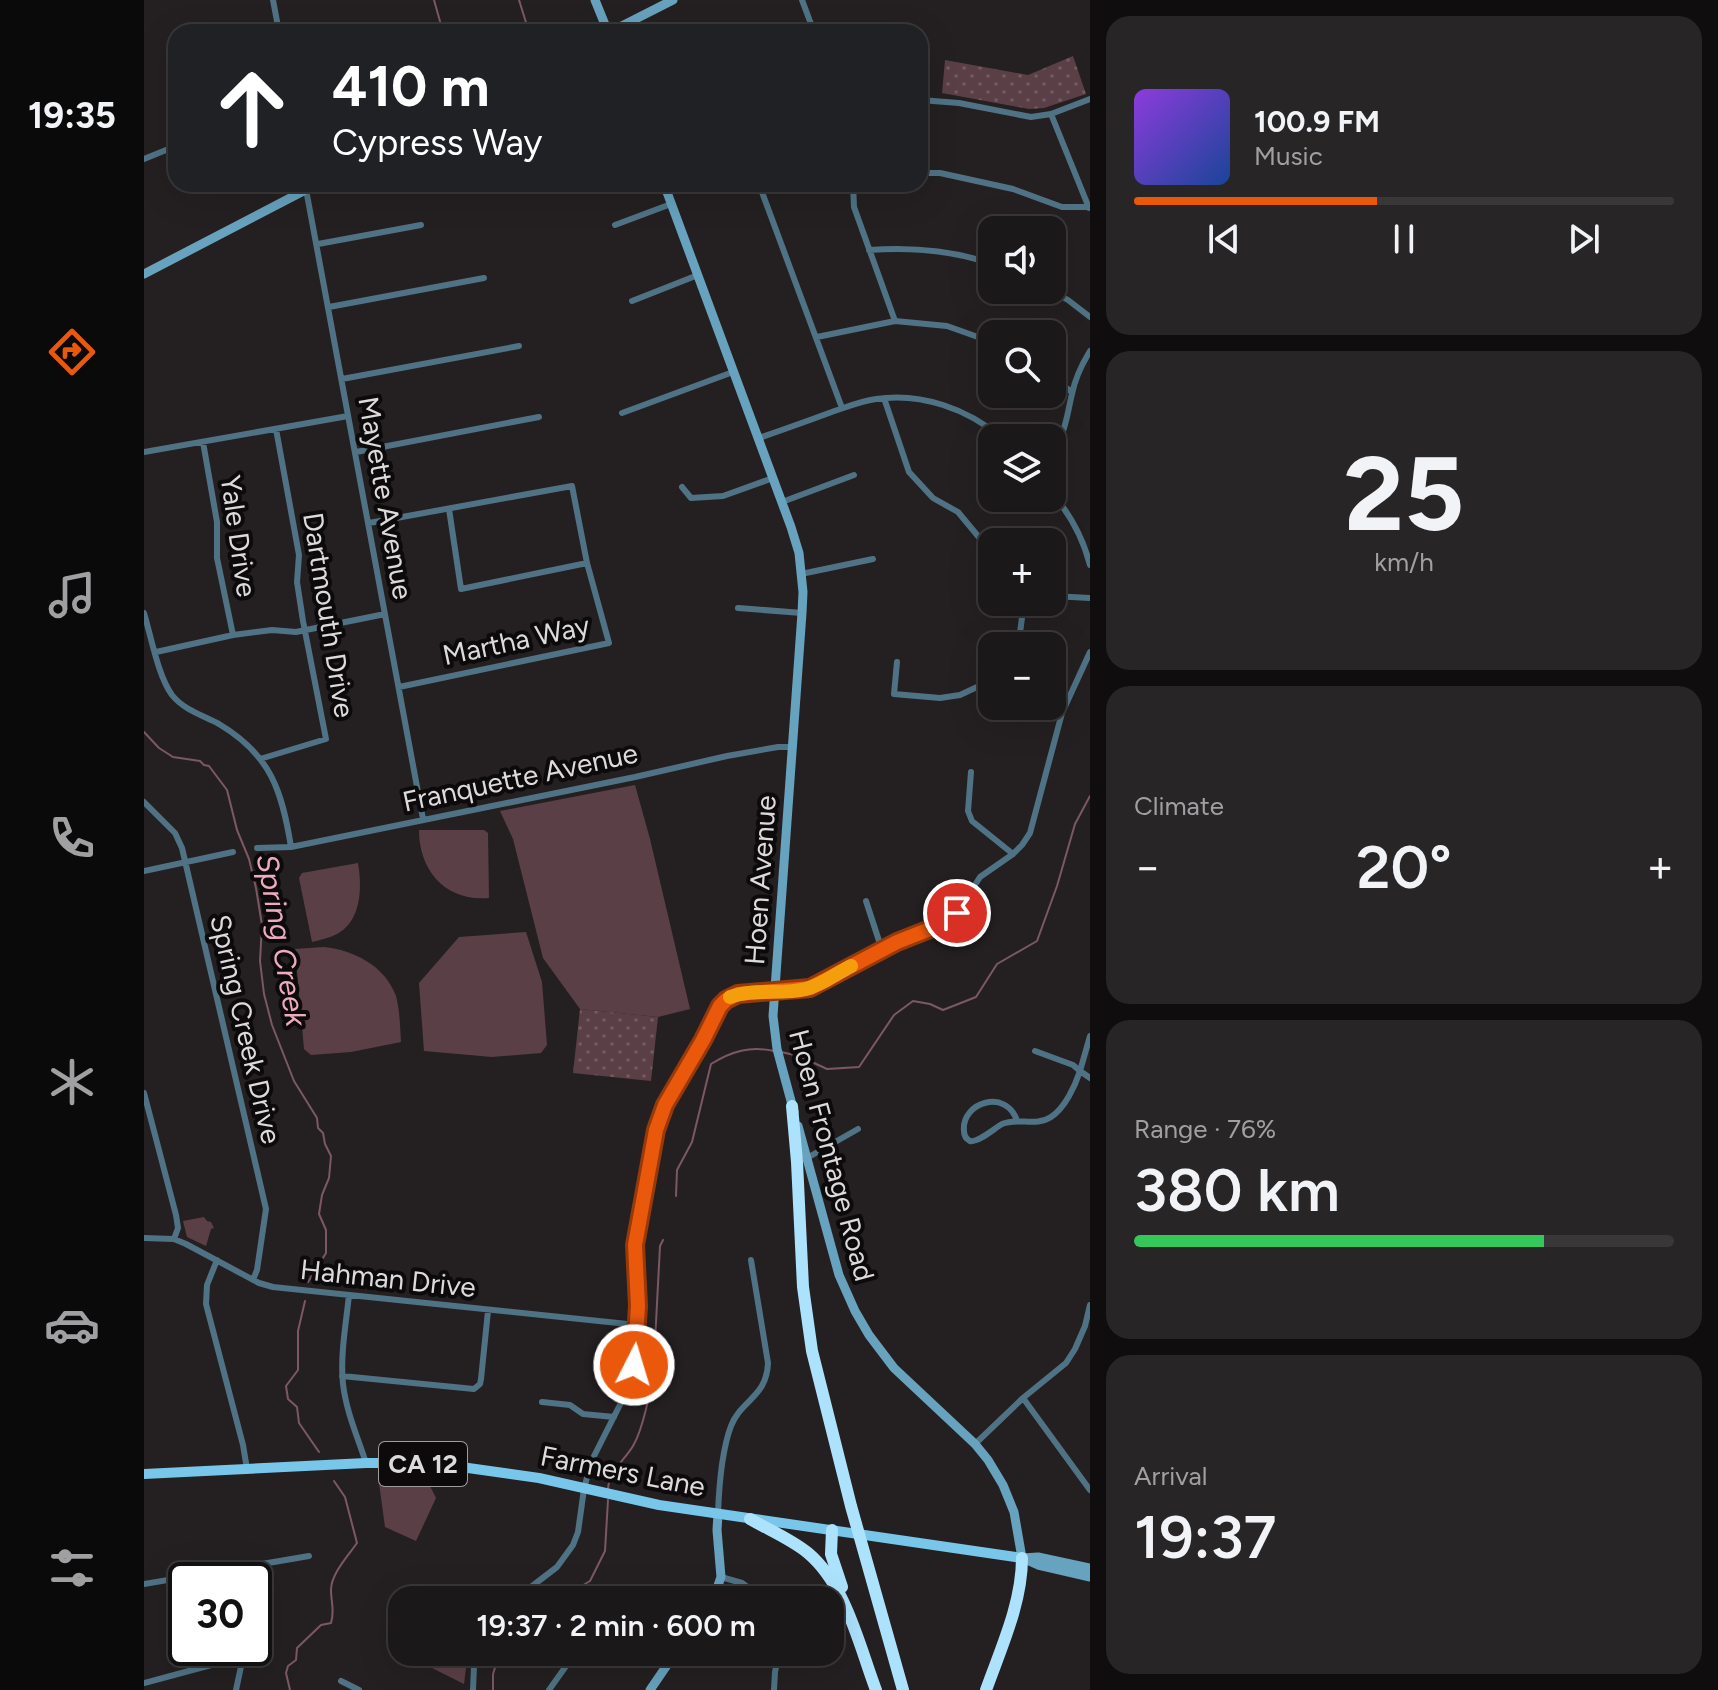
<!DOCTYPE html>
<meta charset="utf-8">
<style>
:root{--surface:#1b1819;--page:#282526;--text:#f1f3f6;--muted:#a0a0a2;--line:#393738;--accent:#ea580c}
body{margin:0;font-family:Figtree,sans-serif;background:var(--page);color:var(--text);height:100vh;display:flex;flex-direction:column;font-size:30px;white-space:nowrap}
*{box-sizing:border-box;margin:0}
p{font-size:26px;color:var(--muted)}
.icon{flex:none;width:44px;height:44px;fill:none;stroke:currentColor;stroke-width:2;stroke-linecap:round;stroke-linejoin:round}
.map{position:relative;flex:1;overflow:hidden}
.side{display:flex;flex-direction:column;gap:16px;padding:16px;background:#0f0d0e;width:628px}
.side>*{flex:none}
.guide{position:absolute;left:24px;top:24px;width:760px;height:168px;border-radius:24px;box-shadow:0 8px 32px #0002,0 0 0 2px var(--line);background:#202124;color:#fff;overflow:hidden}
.controls{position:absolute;left:834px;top:216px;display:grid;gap:16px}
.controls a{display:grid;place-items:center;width:88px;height:88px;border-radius:16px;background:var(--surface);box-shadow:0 8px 32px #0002,0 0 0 2px var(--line);font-size:40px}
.speed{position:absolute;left:24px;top:1562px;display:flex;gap:16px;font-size:40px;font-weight:700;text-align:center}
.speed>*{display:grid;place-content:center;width:104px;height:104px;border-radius:50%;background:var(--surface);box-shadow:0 8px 32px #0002,0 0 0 2px var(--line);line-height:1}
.speed .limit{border:4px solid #111;border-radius:12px;background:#fff;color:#111}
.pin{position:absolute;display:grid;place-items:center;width:68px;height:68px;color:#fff;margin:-34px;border:4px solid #fff;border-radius:50%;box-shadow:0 2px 8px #0007}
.me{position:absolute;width:88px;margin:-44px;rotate:5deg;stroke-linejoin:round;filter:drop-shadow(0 0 6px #0008)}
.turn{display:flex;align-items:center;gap:28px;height:168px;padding:0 32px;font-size:36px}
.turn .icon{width:104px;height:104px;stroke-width:2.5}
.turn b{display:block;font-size:56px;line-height:68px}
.big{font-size:60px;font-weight:600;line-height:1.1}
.side .widget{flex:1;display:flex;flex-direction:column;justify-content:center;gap:12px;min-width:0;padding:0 28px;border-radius:24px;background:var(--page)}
.side .dial{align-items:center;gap:0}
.dial b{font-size:104px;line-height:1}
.song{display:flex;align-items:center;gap:24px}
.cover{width:96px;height:96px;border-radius:12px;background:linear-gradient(135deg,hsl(270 70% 55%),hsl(220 70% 35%))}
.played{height:8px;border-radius:4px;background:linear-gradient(90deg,var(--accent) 45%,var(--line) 45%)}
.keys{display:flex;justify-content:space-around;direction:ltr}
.heat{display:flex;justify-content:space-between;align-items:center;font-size:44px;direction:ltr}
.charge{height:12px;border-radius:6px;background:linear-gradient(90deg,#34c759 76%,var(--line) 0)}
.trip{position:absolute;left:244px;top:1586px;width:456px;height:80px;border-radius:24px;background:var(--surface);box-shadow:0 8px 32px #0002,0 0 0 2px var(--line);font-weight:600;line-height:80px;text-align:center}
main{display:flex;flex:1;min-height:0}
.tabs{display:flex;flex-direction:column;width:144px;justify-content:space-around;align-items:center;background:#0b0a0a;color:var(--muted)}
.tabs .icon{width:56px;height:56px}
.tabs .on{color:var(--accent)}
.tabs b{font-size:36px;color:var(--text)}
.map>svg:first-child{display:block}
</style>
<main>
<nav class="tabs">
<b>19:35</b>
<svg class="icon on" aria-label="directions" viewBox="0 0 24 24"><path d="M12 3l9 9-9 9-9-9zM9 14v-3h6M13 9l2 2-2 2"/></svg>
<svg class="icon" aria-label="music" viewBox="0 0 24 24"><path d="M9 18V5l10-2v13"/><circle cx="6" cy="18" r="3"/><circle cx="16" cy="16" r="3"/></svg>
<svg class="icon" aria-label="phone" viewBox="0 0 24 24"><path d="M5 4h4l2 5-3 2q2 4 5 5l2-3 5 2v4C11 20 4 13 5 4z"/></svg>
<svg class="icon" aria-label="climate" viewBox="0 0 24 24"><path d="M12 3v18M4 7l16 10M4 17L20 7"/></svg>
<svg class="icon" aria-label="car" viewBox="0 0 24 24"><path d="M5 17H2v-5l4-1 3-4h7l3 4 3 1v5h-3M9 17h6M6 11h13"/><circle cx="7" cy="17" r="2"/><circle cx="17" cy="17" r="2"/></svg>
<svg class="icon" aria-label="filters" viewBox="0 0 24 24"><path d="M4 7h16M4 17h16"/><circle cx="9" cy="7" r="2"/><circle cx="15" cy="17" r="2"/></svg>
</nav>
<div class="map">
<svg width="946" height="1690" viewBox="0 0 946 1690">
<defs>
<pattern id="park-dots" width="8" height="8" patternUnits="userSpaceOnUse" patternTransform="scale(2)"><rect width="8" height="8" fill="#5b3f47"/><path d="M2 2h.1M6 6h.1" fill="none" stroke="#725a61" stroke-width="1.8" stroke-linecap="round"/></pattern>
</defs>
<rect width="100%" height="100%" fill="#242021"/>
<path fill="#5b3f47" d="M491,785L506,839L546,1009L514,1017L436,1009L399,958L369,839L356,811Z
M275,830H340L344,833L345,898C302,902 275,871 275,830Z
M214,863C218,886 218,921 193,934C185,938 176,940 168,942L155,878L158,873Z
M382,932L398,982L403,1045L397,1053L348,1057L280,1051L275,983L315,937Z
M180,947C210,950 241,966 252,996C256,1011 256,1027 257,1042L207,1052L167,1055L160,1049L151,949Z
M60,1217L63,1221L67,1222L70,1228L67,1229L62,1246L43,1237L39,1221Z
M235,1483L285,1484L292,1498L272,1541L241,1527Z
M271,1652H324L320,1684L274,1661Z"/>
<path fill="url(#park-dots)" d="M929,56L942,94L900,108L885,109L798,93L801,60L884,75Z
M436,1009L514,1017L507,1081L429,1073Z"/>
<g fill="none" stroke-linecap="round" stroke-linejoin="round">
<path stroke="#7b5862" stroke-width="2" d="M290,0L299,32
M375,0L385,32
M0,732L15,748L29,757L56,761L60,765L65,766L83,790L93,830L105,859L112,888L118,925L116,961L120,994L128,1025L150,1081L173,1118L174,1128L179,1133L181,1144L187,1156L185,1178L178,1195L175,1214L182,1230V1253L164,1282
M637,1052L655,1056L683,1069L715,1067L750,1015L769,1001L786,1004L799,1010L832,997L853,964L893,941L913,886L931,824L946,796
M532,1196L533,1170L548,1142L567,1064C588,1051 606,1046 630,1051
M161,1301L154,1331V1370L142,1386L144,1399L153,1407L155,1423L175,1452
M510,1361L516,1246L519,1240
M464,1489C465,1471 480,1461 489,1446C499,1429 508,1387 509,1367
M414,1600L446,1581L461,1551L464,1500
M146,1690L142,1673L144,1666L152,1660L153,1648L177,1625L187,1623C191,1611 187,1602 187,1590C187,1574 204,1556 213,1543L201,1497L190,1481
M349,1690V1674L356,1652"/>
<path stroke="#4f7385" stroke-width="6" d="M129,0L135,32
M658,0L670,32
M776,100L815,103L887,117L907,114L946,99
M907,114L945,208
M0,159L32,146
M776,173H796L869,189L918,207H945
M161,184L279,819
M615,184L698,408
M709,184L710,207L751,321
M471,225L527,204
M174,244L277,225
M725,250C767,247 808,250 848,264
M906,290L924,300L946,317
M488,301L554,275
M185,307L340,278
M673,337L751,321L803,326L848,342
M908,378L928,392
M198,379L375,346
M740,398L765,472L789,498L814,512L848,553
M478,413L589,372
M615,438C638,430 661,422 685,413C700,408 716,401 732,399C777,392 824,409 858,438
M59,442L73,522V558L89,635
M908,450C922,434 923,414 928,394C931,379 938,364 946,351
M0,452L204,416
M212,452L395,417
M538,487L547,498L579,496L629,478
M908,493C926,514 939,538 946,565
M638,502L710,475
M305,509L317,589L443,563
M225,523L428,486L443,563L465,643L255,687
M657,574L729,559
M908,596L946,598
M594,608L658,613
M0,613C7,636 14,676 28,695C40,710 58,715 75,724C127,755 138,791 147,847
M869,646L876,633L880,602
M12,652L89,635L128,630L152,632L241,614
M753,662L750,694L796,698L816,695L848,680
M116,759L182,739L159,621L153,582L155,555L132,429
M827,772L824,811L828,821L869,854
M0,802L31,833L38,848L112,1166L122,1209L113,1270L109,1280
M113,848L147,847L491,777L583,756L634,747H647
M0,871L89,852
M722,901L738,950
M946,1036L936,1071L946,1078
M0,1093L32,1215L34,1228L30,1239
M873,1121C863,1088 817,1102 820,1131C820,1136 822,1139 826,1141C834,1143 851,1128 858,1124C873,1117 892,1127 907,1117C921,1108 931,1086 936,1071L929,1065L891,1051
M663,1158L714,1129
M0,1238L30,1239L42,1244L115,1283L129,1287L493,1325
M73,1260L63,1285L62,1304L99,1445L103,1469
M205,1295C202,1324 196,1355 199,1384C202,1411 214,1438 222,1463
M490,1365L519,1363L526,1360
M198,1376L330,1389L336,1384L337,1379L344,1311
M879,1398L946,1490
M398,1402L426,1405L439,1414L470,1417
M831,1444L879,1398L922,1363L931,1349L941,1326L946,1305
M574,1513C575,1487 578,1450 587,1426C597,1400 623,1397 624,1363L607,1260
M577,1577L598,1583L621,1600
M0,1584L165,1556
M110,1598L116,1565
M370,1600L413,1567L429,1545L434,1532L440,1489L447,1462L486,1385L490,1365L493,1325L494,1297L491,1245L512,1130L521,1105L559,1040L576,1006L582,1000L594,994L656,990L666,988L753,942L796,925L813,913L836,877L869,854L878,845L886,833L918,713L946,652
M467,1600C480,1581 492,1587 506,1600
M197,1681L215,1690
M0,1683L82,1661L99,1659
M92,1690L101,1648
M329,1690L330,1666L334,1652
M405,1690L432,1652
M630,1690L631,1672L635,1652"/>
<path stroke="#67a2be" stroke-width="9" d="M451,0L464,32
M466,32L529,0
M520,184L647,527L655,553L659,592L658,613L629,1016L633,1049L650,1112
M0,274L173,184
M654,1126L695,1275L711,1311L725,1335L750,1368L831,1444L844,1460L859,1485L870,1512L878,1558
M878,1558L894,1565L946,1577
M878,1558L894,1557L946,1568
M569,1600L577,1577L573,1530L574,1514
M506,1690L532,1652"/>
<path stroke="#79c6eb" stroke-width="10" d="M0,1474L222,1463H262L310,1466L395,1478L515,1505L878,1558"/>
<path stroke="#ade2fd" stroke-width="12" d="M648,1106L653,1162L659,1287L668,1351L707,1506L759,1690
M606,1519C625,1530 647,1539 664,1553C702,1585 715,1645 732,1690
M688,1530L687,1554L698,1587
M842,1690C857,1648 878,1603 878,1558"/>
</g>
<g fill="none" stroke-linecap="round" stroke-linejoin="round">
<defs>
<path id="route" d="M490,1365L494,1306L491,1245L512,1130L521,1105L559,1040L576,1006L582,1000L594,994L666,988L753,942L796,925L813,913"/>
</defs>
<use href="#route" stroke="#983908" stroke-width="20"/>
<use href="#route" stroke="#ea580c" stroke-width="14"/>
<path stroke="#f59e0b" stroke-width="14" d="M586,997C610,988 638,995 662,989C678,985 693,973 707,966"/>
</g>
<g text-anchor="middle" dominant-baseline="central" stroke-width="8" stroke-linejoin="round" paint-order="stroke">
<rect fill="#0c0a0b" stroke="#9e9c9d" stroke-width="2" x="235" y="1442" width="88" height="44" rx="6"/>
<g font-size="26" font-weight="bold" fill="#dddadb">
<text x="279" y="1464">CA 12</text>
</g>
<g font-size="28" fill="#dddadb" stroke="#0c0a0b">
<text transform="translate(242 498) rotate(80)">Mayette Avenue</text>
<text transform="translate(95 536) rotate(82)">Yale Drive</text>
<text transform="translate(185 615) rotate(81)">Dartmouth Drive</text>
<text transform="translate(372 640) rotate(-12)">Martha Way</text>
<text transform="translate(376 777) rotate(-12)">Franquette Avenue</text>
<text transform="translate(616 880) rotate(-86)">Hoen Avenue</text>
<text transform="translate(102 1029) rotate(77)">Spring Creek Drive</text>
<text transform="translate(688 1155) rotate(75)">Hoen Frontage Road</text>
<text transform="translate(244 1278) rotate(6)">Hahman Drive</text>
<text transform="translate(479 1471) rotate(11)">Farmers Lane</text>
</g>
<g font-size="30" font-style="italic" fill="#ecabbe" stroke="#0c0a0b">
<text transform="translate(138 940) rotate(80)">Spring Creek</text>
</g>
</g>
</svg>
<div class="controls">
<a><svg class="icon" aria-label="sound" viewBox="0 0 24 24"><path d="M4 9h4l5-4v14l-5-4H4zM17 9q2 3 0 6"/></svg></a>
<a><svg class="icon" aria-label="search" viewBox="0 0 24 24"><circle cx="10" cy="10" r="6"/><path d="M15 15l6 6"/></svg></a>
<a><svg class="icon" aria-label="layers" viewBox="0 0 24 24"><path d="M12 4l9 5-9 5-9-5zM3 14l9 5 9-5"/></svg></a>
<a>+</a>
<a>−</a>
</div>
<div class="speed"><div class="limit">30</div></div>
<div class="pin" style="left:813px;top:913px;background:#d93025"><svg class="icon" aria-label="arrive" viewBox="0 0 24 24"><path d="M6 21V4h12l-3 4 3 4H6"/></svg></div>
<svg class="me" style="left:490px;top:1365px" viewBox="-20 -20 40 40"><circle r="17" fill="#ea580c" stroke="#fff" stroke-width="3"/><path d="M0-11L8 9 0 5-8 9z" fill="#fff"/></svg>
<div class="trip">19:37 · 2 min · 600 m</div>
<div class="guide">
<div class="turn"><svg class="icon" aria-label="ahead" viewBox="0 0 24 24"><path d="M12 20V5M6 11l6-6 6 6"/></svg><div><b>410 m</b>Cypress Way</div></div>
</div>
</div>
<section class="side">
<div class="widget">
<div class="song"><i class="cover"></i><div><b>100.9 FM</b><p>Music</p></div></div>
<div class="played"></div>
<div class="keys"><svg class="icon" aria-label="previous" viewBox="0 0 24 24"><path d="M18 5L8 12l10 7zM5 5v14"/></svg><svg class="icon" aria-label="pause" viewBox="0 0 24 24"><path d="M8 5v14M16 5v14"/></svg><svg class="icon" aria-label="next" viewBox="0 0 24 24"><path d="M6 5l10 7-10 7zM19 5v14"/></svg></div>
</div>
<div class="widget dial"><b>25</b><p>km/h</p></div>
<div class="widget"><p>Climate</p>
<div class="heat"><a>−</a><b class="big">20°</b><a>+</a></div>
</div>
<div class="widget"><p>Range · 76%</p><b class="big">380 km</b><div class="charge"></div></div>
<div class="widget"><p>Arrival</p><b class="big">19:37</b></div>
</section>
</main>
